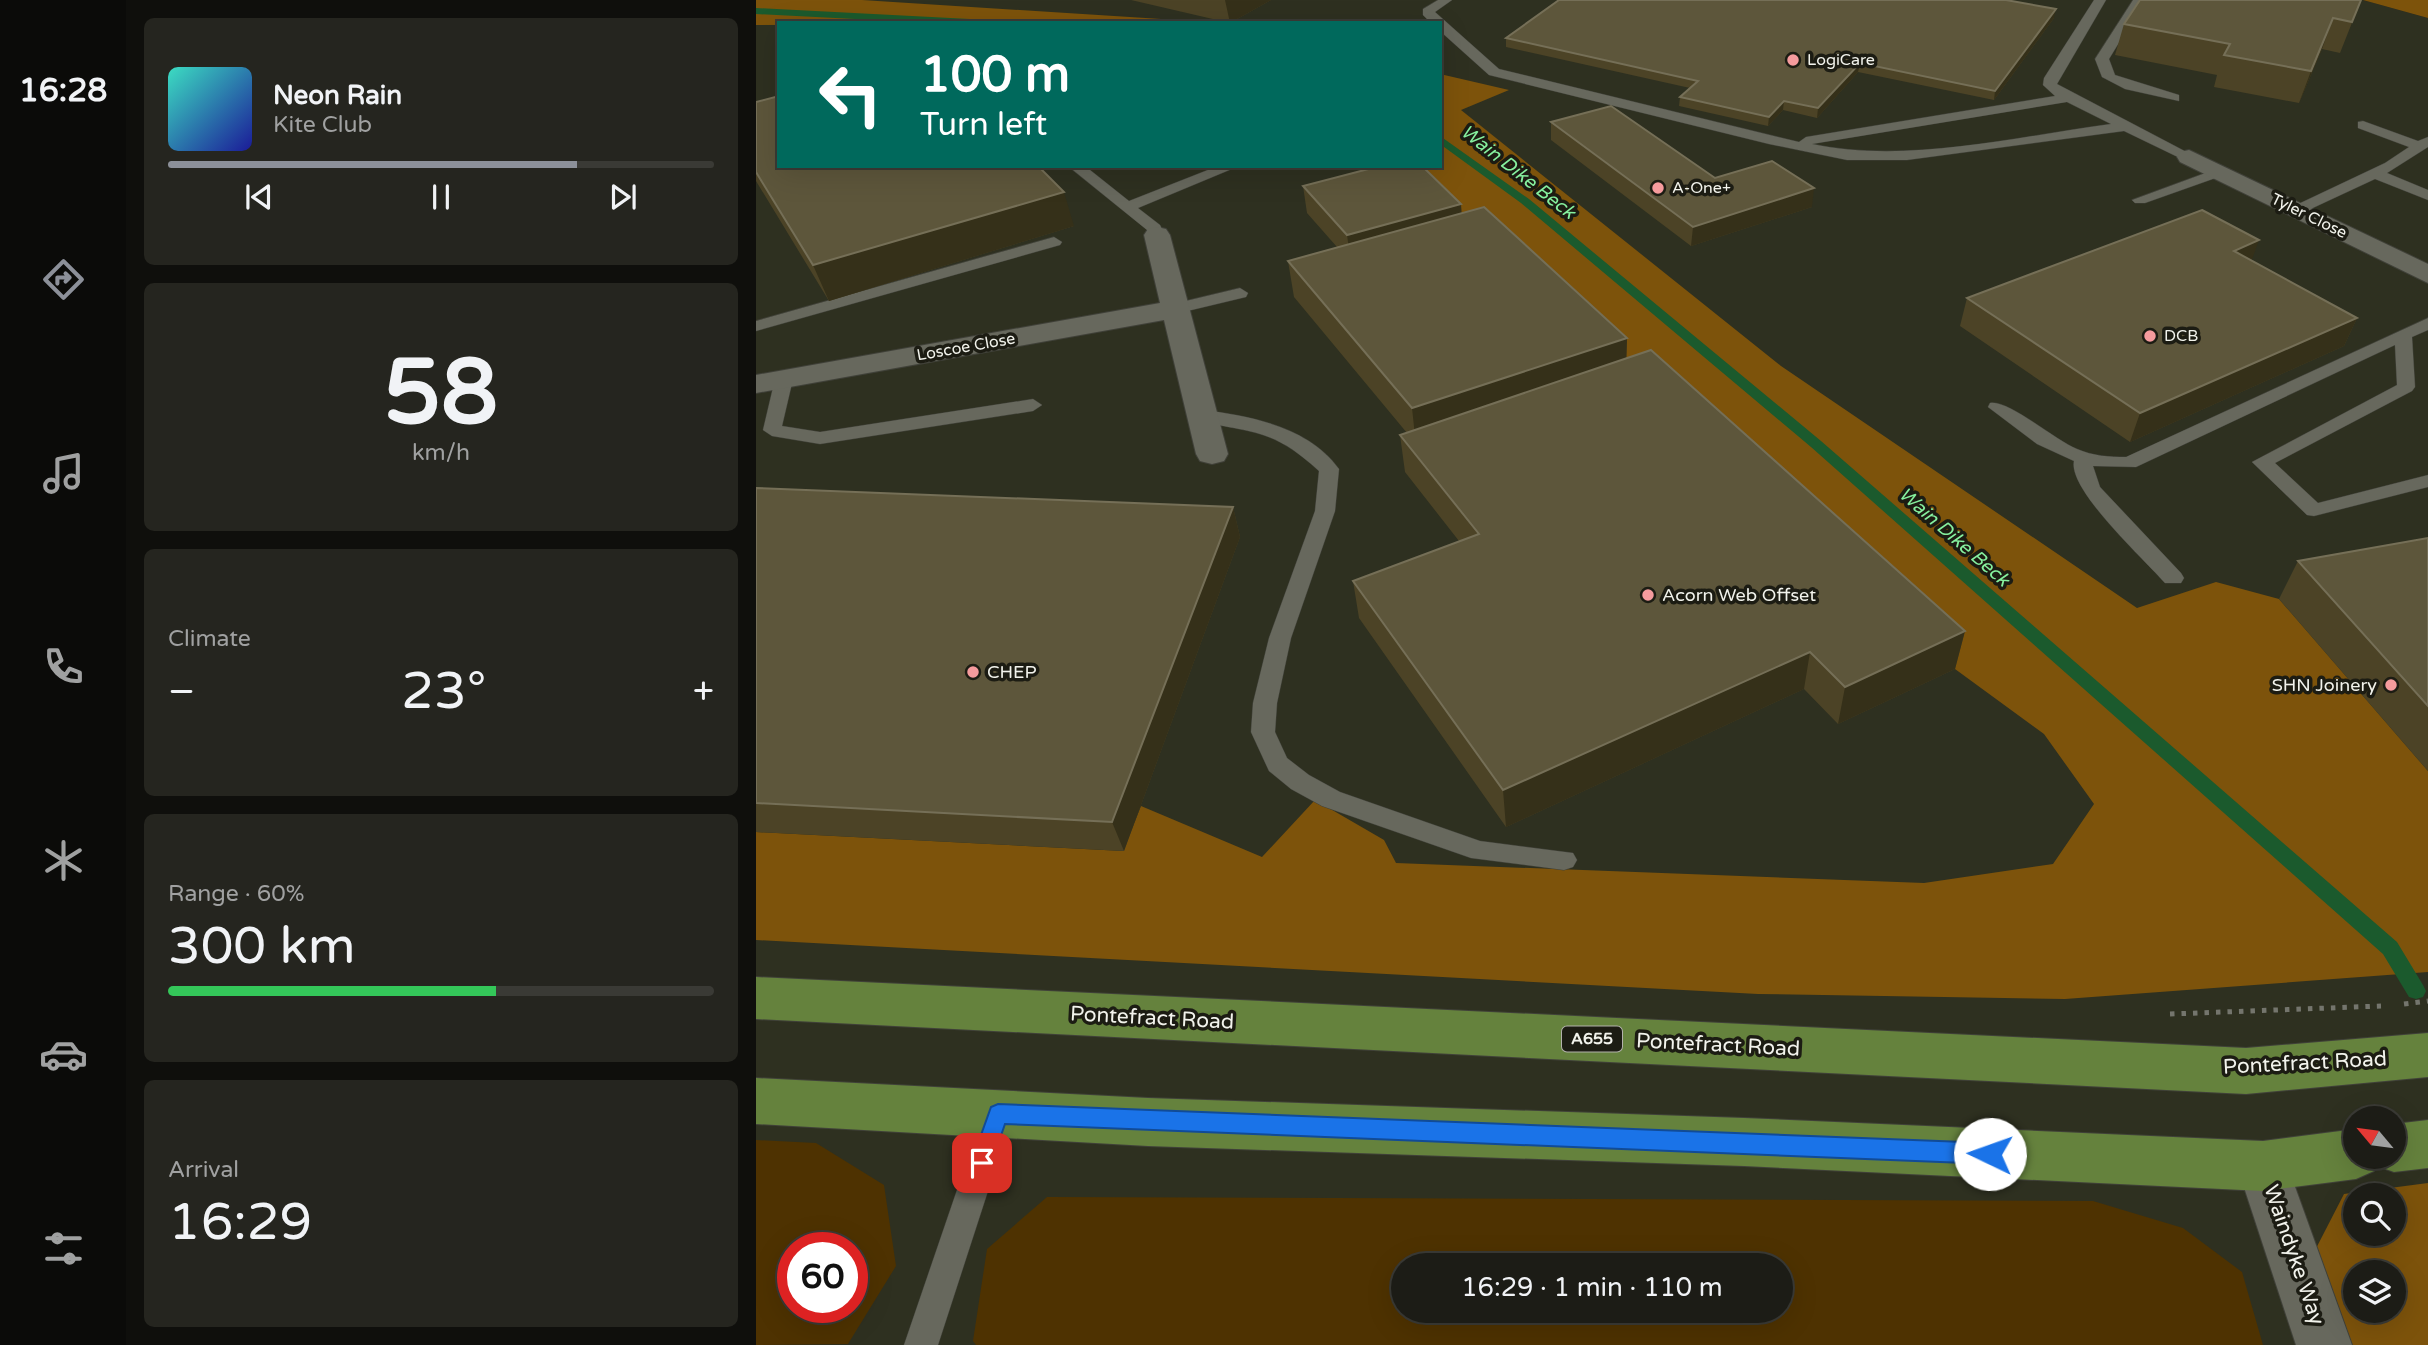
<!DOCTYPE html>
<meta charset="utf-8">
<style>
:root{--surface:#1c1c16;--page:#25251f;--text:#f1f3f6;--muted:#a0a1a1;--line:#3a3a35;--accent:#8c9099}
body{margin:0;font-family:"Varela Round",sans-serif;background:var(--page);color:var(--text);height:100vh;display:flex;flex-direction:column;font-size:26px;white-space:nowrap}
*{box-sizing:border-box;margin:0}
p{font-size:23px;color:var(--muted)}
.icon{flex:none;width:38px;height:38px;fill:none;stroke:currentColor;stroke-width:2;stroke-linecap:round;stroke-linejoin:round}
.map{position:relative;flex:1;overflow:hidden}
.drawer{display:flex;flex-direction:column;gap:18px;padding:18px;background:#0f0f0c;width:630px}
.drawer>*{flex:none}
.top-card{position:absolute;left:21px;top:21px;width:665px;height:147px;border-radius:0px;box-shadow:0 7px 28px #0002,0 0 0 2px var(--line);background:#00695c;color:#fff;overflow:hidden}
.needle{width:46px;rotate:299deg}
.buttons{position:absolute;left:1587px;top:1106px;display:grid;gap:14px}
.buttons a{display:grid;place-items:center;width:63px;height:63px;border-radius:50%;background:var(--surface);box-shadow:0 7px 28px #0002,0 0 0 2px var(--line);font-size:35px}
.speed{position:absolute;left:21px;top:1232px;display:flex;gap:14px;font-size:35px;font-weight:700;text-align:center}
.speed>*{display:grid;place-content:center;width:91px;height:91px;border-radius:50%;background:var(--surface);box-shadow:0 7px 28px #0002,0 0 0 2px var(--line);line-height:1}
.speed .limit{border:10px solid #d22;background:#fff;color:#111}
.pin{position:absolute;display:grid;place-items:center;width:60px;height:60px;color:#fff;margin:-30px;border-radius:14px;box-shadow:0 4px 10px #0006}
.me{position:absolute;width:77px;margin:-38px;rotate:273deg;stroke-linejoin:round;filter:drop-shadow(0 0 5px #0008)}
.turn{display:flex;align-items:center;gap:24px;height:147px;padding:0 28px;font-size:32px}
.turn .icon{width:91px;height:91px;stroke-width:2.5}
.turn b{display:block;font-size:49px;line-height:60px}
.big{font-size:52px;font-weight:600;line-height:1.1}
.drawer .widget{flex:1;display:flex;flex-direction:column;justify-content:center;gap:10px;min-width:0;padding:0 24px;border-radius:10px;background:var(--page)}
.drawer .dial{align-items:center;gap:0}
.dial b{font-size:91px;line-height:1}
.song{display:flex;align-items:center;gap:21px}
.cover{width:84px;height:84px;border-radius:10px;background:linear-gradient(135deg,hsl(170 70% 55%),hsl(240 70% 35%))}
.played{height:7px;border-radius:4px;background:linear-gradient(90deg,var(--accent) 75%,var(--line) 75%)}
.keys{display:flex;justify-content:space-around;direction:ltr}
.heat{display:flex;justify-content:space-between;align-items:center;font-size:38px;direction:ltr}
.charge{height:10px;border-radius:5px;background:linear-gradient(90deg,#34c759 60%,var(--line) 0)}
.trip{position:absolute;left:635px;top:1253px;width:402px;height:70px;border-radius:35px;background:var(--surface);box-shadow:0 7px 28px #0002,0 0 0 2px var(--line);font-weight:600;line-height:70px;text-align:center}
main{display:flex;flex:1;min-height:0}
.tab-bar{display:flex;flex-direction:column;width:126px;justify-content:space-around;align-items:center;background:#0b0b09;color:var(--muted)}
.tab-bar .icon{width:49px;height:49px}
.tab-bar .on{color:var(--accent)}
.tab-bar b{font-size:32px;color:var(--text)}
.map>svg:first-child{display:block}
</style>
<main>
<nav class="tab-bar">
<b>16:28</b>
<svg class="icon on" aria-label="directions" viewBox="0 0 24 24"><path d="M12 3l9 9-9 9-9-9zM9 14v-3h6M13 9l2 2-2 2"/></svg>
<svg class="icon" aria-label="music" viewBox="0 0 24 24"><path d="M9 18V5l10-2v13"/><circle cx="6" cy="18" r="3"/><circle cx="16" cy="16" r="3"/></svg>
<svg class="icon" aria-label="phone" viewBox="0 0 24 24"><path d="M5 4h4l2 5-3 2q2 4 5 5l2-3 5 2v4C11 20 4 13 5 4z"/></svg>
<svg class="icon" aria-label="climate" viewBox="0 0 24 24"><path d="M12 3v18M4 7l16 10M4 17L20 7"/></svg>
<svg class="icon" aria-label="car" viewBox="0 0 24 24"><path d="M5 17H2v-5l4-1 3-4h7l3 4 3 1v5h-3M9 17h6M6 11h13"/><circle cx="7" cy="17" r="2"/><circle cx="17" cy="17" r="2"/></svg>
<svg class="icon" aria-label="filters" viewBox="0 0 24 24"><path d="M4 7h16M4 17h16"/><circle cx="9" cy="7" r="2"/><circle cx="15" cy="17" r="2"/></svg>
</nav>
<section class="drawer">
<div class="widget">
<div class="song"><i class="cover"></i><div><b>Neon Rain</b><p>Kite Club</p></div></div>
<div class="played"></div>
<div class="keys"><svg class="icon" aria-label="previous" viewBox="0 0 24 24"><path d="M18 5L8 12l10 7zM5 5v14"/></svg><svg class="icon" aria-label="pause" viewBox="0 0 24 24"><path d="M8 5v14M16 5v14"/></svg><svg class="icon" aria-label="next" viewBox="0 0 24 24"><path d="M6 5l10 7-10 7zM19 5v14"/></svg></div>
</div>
<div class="widget dial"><b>58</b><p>km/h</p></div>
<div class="widget"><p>Climate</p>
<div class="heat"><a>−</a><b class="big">23°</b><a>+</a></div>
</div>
<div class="widget"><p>Range · 60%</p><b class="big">300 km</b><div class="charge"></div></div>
<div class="widget"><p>Arrival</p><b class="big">16:29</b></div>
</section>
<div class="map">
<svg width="1672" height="1345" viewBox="0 0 1672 1345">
<rect width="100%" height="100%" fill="#25261d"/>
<path fill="#2e3020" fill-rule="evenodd" d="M0,0H1607L1672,18V1345H0ZM23,23H684V166H23ZM1600,1118H1638V1157H1600ZM1600,1195H1638V1234H1600ZM37,1248H96V1307H37ZM648,1265H1026V1311H648ZM1600,1272H1638V1311H1600Z"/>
<path fill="#4e3201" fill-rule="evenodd" d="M0,1140L60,1143L128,1185L140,1266L92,1344L0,1345ZM37,1248H96V1307H37Z
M291,1197L1337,1201L1427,1228L1486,1272L1507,1345H220L217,1341L231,1249ZM648,1265H1026V1311H648Z"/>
<path fill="#7d530b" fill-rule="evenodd" d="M0,0H106L468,23L0,25Z
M1607,0H1672V18Z
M684,74L753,90L705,110L1025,366L1381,608L1460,582L1523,599L1672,771V972L1309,999L1002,994L0,940V832L367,851L385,806L506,857L559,800L628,840L640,863L1168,883L1297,864L1338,804L1288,734L1199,669L634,166H684Z
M1672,1183V1345H1581L1553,1262L1588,1194ZM1600,1195H1638V1234H1600ZM1600,1272H1638V1311H1600Z"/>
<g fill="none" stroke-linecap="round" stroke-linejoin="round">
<path fill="#1b5a2d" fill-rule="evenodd" d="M0,8L233,20L237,23H178L0,14Z
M684,136L773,199L1065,441L1641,942L1667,985L1670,991L1667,997L1660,999L1653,997L1627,954L1055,447L765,203L684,144Z"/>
<defs>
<path id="service" d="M682,0H696L679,12L743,69L1043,142L1050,137L1299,96L1287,85L1288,78L1338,0H1350L1301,84L1440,157L1438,160H1428L1368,131L1151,160H1091L1013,144L733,75L684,31V23H675L667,15V9ZM1311,102L1355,124C1258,137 1151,164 1056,144Z
M1377,0H1389L1353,59L1359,75L1423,95V101L1369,89L1346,77L1339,59Z
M1607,121L1662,141L1672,137V147L1631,173L1672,190V200L1619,179L1546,213H1536V207L1629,163L1653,147L1602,128V122Z
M312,166H329L373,201L462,166H483L382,208L404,225L409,235L401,240L395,238L391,230Z
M1463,168L1468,169V175L1389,203H1379L1376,200Z
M298,237L306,242L304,245L0,331V321Z
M484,288L492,293L490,297L419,314L410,309L413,305Z
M1672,318V330L1656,337L1659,387L1656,391L1519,463L1562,503L1672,475V487L1558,516L1551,515L1496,462L1641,385L1639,345L1380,467L1337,466L1344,487L1425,573L1428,578L1425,583H1409C1389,560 1312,490 1318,461L1281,444L1232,407L1234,403C1252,399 1300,441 1321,449C1337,456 1353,457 1370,457Z
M28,374L37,379L26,426L64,432L277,399L286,405L277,411L64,444L16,436L7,430L19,379Z
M447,410C495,416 553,427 583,469L579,511L535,638L521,703L519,732L531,758L553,775L584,792L724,841L817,853L821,860L817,867L808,870L715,858L566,806L535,789L513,771L495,732L497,703L513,638L559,511L563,471C515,427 497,434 440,420L438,416Z
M242,1100L253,1104L257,1114L182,1345H148L227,1114L231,1104Z"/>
<path id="minor" d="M1433,150L1672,264V283L1424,162L1421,157L1424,152Z
M401,227L410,229L414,235L472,454L468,461L456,464L444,461L440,454L408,320L0,393V375L404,303L388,235L392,229Z
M1507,1141L1525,1148L1596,1345H1540L1481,1166L1489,1148Z"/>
<path id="primary" d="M0,977L1490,1048L1672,1033V1077L1490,1094L0,1019Z
M0,1078L392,1098L988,1118L1507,1141L1600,1129V1157H1638V1124L1672,1120V1168L1638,1172L1621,1166L1618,1171L1600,1179L1507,1191L988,1166L392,1146L0,1124Z"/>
</defs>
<use href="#service" stroke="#404139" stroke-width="1"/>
<use href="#minor" stroke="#404139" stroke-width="2"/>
<use href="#primary" stroke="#404139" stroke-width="2"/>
<path stroke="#74756d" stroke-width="5" stroke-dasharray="4.5 7" stroke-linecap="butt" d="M1648,1004L1672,1001
M1414,1014L1625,1006"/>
<use href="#service" fill="#67685d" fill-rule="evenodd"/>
<use href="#minor" fill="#67685d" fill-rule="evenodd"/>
<use href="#primary" fill="#65823d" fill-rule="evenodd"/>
</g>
<path fill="#4c4326" d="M375,0H515L474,23Z
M1605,0L1584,53L1566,49L1543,103L1458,87L1461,75L1359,55L1368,24Z
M1298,18L1238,100L1102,72L1061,118L1027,110L1012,126L923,106L924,97L934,88L750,47V38Z
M0,102L318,226L73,301L0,181Z
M795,122L959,178L1056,207L935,246L795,140Z
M547,186L706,213L871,338L870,359L1209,631L1199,669L1082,724L1048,689L750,827L603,618L597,581L703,541L649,472L644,435L651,433L538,297L532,261L581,247L551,213Z
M1496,261L1601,318L1588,346L1374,442L1204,326L1211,298Z
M0,488L477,507L484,537L368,851L0,832Z
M1672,538V771L1523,599L1542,561Z"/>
<path fill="#353019" d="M469,0H515L474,23Z
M1300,9L1298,18L1238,100L1239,91Z
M1577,18L1566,49L1543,103L1555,71Z
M1104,63L1102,72L1061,118L1062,108Z
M1028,101L1027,110L1012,126L1013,117Z
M1058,188L1056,207L935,246L937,227Z
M308,192L318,226L73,301L57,265Z
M705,204L707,232L595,263L591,235Z
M1503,240L1493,268L1478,251Z
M1601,318L1588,346L1374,442L1384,413Z
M871,338L870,374L660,445L656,408Z
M477,507L484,537L368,851L356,822Z
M1209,631L1199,669L1082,724L1089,687Z
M1054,652L1048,689L750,827L747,790Z"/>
<path fill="#5d563b" stroke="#756f57" stroke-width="2" d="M803,0H1250L1300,9L1239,91L1104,63L1062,108L1028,101L1013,117L924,97L942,81L750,38Z
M1384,0H1605L1596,22L1577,18L1555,71L1468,55L1474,44L1368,24Z
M23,96V166H282L308,192L57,265L0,172V102Z
M855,106L959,178L1016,161L1058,188L937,227L795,122Z
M624,166H666L705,204L591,235L547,186Z
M728,207L871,338L656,408L532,261Z
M1446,210L1503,240L1478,251L1601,318L1384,413L1211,298Z
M895,350L1209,631L1089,687L1054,652L747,790L597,581L723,534L644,435Z
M0,488L477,507L356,822L0,803Z
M1672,538V706L1542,561Z"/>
<path fill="#1a73e8" stroke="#114b97" stroke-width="2" d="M242,1104L1234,1143L1242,1146L1245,1154L1242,1161L1234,1164L249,1124L233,1170L226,1173L218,1170L215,1163L235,1107Z"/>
<g fill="#f59b9d" stroke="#1c1c13" stroke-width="2.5">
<circle cx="1037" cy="60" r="7"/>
<circle cx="902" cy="188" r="7"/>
<circle cx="1394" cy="336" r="7"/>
<circle cx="892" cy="595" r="7"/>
<circle cx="217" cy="672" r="7"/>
<circle cx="1635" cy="685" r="7"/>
</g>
<g text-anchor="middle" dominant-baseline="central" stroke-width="7" stroke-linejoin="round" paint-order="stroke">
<g font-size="16" fill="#f2f3ec" stroke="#1c1c13" text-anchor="start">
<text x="1051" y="60">LogiCare</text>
<text x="916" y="188">A-One+</text>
<text x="1408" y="336">DCB</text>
</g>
<g font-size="16" fill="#f2f3ec" stroke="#1c1c13">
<text transform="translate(1553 216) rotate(26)">Tyler Close</text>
<text transform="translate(210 347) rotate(-10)">Loscoe Close</text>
</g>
<rect fill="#1c1c13" stroke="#b2b2ab" stroke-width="2" x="806" y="1026.5" width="60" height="25" rx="5"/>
<g font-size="16" font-weight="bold" fill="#f2f3ec">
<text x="836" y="1039">A655</text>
</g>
<g font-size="18" fill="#f2f3ec" stroke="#1c1c13" text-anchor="start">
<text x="906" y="595">Acorn Web Offset</text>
<text x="231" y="672">CHEP</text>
<text x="1621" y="685" text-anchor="end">SHN Joinery</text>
</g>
<g font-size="19" font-style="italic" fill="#86f09e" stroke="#1c1c13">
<text transform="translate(762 172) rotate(38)">Wain Dike Beck</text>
<text transform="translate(1198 537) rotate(41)">Wain Dike Beck</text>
</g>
<g font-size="21" fill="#f2f3ec" stroke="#1c1c13">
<text transform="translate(396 1018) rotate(3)">Pontefract Road</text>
<text transform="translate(962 1045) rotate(3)">Pontefract Road</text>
<text transform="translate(1549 1063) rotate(-3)">Pontefract Road</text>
<text transform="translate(1538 1255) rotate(71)">Waindyke Way</text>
</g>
</g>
</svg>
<div class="buttons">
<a><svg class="needle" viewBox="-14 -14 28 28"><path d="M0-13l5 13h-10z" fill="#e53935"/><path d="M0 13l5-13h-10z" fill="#a0a1a1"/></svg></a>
<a><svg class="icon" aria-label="search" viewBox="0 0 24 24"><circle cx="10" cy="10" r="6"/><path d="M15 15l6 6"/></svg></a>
<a><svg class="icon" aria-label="layers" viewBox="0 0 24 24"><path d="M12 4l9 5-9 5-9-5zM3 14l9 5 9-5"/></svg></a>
</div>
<div class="speed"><div class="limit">60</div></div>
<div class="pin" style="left:226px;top:1163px;background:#d93025"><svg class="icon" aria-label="arrive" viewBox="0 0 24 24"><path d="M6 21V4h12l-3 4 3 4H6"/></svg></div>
<svg class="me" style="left:1234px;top:1154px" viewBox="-20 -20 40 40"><circle r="19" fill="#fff"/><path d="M0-13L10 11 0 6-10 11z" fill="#1a73e8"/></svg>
<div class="trip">16:29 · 1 min · 110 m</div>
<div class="top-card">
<div class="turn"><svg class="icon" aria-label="left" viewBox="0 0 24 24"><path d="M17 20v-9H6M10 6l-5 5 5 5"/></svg><div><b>100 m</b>Turn left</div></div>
</div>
</div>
</main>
